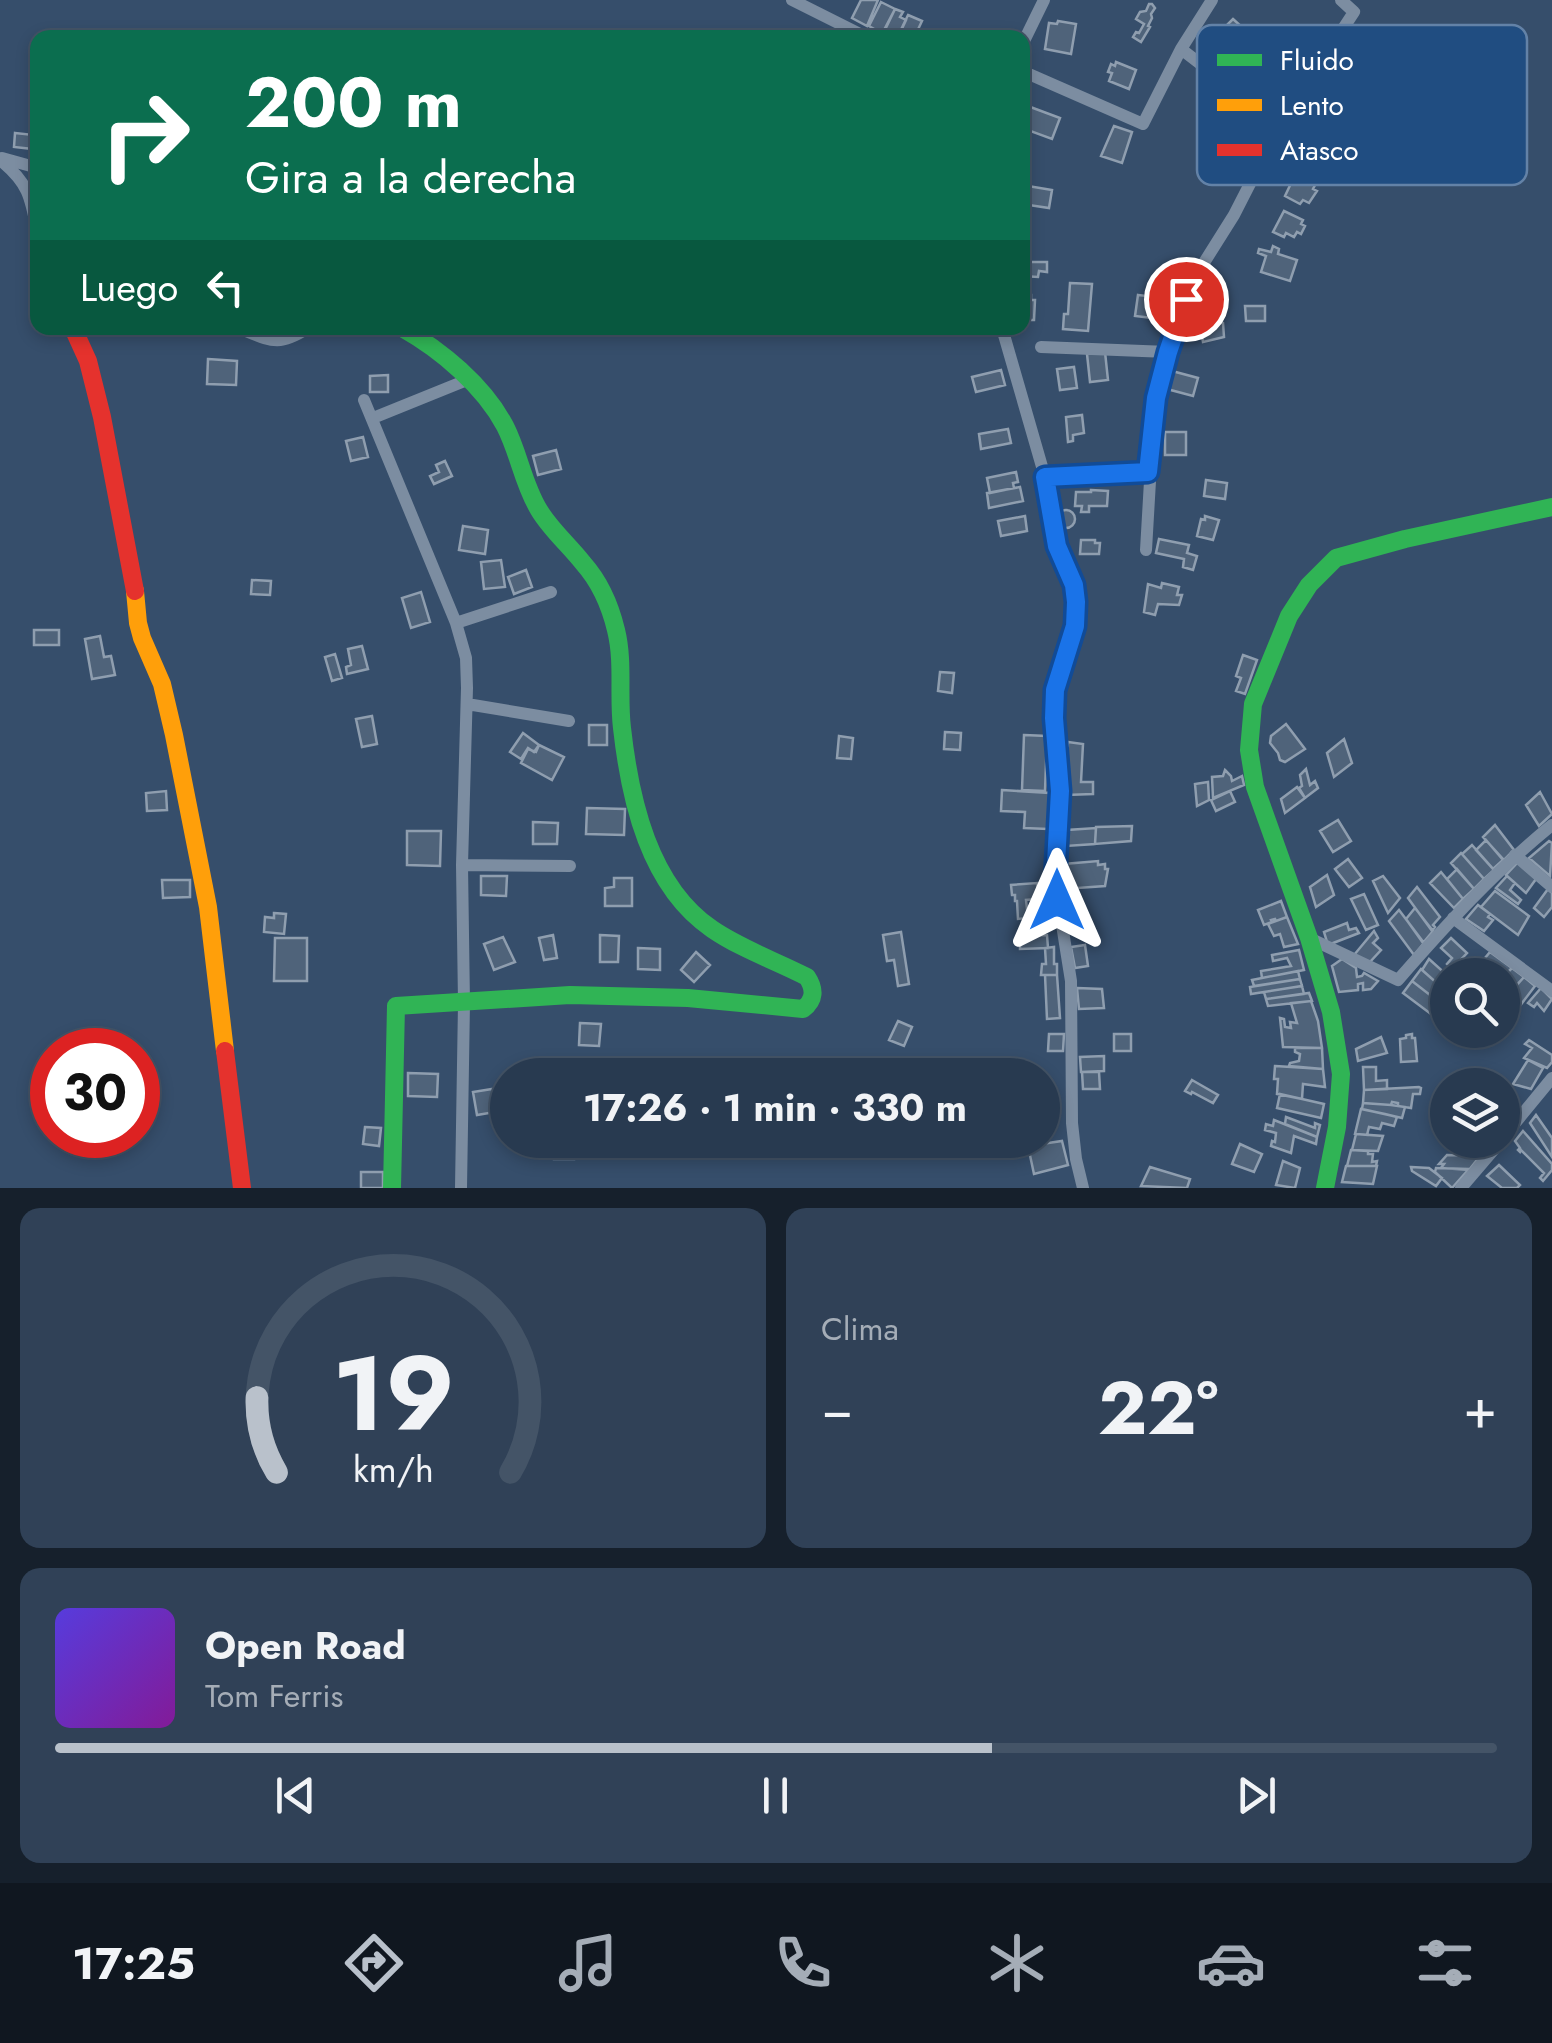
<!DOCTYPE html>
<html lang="es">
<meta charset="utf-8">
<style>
:root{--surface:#283a50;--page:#304157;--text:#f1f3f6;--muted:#a5adb7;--line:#445467;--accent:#b9c1cb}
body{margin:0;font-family:Jost,sans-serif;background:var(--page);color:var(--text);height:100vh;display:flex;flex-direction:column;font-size:38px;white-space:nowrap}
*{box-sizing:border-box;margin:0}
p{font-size:32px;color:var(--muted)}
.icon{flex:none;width:55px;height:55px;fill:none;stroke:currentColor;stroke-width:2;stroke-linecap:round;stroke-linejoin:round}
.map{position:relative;height:1188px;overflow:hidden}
.sheet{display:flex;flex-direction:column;gap:20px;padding:20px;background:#16202c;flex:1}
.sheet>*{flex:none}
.hud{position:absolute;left:30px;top:30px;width:1000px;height:305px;border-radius:20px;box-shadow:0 5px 15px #0003,0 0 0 2px var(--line);background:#0b6e4f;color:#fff;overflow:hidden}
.controls{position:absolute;left:1430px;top:958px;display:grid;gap:20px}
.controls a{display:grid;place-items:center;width:90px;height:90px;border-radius:50%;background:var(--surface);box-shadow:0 5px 15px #0003,0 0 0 2px var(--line);font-size:50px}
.speed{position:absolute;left:30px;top:1028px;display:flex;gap:20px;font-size:50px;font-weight:700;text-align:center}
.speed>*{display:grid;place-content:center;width:130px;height:130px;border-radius:50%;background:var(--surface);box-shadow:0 5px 15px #0003,0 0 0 2px var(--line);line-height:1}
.speed .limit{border:15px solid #d22;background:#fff;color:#111}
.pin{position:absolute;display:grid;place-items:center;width:85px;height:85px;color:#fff;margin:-42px;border:5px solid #fff;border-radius:50%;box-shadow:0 2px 10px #0007}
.me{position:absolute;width:110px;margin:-55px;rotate:0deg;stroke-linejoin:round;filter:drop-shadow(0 0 8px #0008)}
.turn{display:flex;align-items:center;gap:35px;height:210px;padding:0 50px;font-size:45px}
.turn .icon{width:130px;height:130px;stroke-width:2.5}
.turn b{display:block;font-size:70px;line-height:85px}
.then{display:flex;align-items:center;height:95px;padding:0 50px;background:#0003;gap:20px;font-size:38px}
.big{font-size:75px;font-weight:700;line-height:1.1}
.sheet .tile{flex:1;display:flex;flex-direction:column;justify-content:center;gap:15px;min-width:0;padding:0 35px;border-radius:20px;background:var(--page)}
.sheet .dial{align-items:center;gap:0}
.dial svg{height:260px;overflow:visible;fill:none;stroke:var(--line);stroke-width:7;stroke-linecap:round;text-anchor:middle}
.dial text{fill:var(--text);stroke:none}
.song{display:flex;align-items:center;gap:30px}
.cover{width:120px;height:120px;border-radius:15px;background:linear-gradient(135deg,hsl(250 70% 55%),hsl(290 70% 35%))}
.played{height:10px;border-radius:5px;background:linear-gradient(90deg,var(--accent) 65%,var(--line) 65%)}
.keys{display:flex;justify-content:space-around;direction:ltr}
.heat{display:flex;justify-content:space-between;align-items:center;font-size:55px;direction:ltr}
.sheet .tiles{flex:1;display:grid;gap:20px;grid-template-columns:1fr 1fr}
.tile:last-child{grid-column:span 2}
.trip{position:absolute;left:490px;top:1058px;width:570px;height:100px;border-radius:50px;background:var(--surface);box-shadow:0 5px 15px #0003,0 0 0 2px var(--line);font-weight:700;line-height:100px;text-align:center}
.menu{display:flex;height:160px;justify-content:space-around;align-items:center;background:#101720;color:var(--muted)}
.menu .icon{width:70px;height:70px}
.menu .selected{color:var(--accent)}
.menu b{font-size:45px;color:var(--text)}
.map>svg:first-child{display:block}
</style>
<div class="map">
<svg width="1552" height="1188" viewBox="0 0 1552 1188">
<rect width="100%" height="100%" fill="#364e6b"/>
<path fill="#4f637a" stroke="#8f9eaf" stroke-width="2.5" d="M861,0H878L867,26L852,18Z
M881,2L895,9L883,34L869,26Z
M1149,4H1152L1155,8L1151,14L1152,18L1148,26L1150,27L1141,42L1133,37L1136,32L1139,33L1144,24L1136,19L1140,12L1146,11Z
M895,9L903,12L900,17L906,20L899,35L892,32L890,36L883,32Z
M908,15L922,21L914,38H897Z
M1233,19L1265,48L1250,63L1218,34Z
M1058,21L1076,24L1071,54L1045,49L1049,23L1057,24Z
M1116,62L1136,70L1129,89L1109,81L1112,73L1108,72L1111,64L1115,66Z
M1025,105L1060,118L1052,139L1022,128V114Z
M1114,126L1132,132L1122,163L1101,156Z
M15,133L34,135L33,149L14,147Z
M1295,175L1315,185L1313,189L1317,191L1309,203L1303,200L1300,204L1285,196Z
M1022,185L1052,190L1049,208L1022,204Z
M1284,211L1303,220L1301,224L1305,226L1301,234L1297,232L1294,237L1286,233L1284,237L1273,232Z
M1273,246L1279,249L1278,254L1297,260L1290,281L1261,272L1266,256L1258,253L1259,249L1271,252Z
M1022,262H1047V272L1039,271L1038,277L1022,276Z
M1070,283L1092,284L1088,331L1063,329L1064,314H1068Z
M1026,295H1031V300H1035L1034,320H1022V299H1026Z
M1138,295L1156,297L1153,318L1135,316Z
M1218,298L1220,323H1223L1224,337L1203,342L1198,313L1200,311V299Z
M1245,306H1265V321H1246Z
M1105,352L1108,380L1090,382L1087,354Z
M208,359L237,361L236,385L207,384Z
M1074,367L1077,388L1060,390L1057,369Z
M1001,370L1005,385L976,392L972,377Z
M1172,371L1198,378L1193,396L1167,389Z
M388,375V392H370V376Z
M1082,415L1084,433L1073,435V441L1068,442L1066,417Z
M1008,429L1011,443L981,449L979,434Z
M1165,432H1186V455H1165Z
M363,437L368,457L351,461L346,441Z
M556,450L561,469L538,475L533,456Z
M445,461L452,476L434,484L430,476L439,472L436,465Z
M1016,472L1018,482L1013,483L1014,488L990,493L987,478Z
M1206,480L1227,483L1225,499L1204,496Z
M1020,487L1023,501L989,508L987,493Z
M1091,490L1108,491L1107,506H1089V512H1081L1082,506H1075L1076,492H1091Z
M1057 519a9 9 0 1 1 18 0a9 9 0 1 1-18 0Z
M1025,516L1027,531L1001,536L998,521Z
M1205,516L1219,520L1213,540L1197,536L1201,519L1205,520Z
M463,526L488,530L485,554L459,550Z
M1159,539L1189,545L1187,553L1197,556L1193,570L1183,567L1184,559L1156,553Z
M1081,540H1095V543H1100L1099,554H1080Z
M501,560L505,587L484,589L481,562Z
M526,570L532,587L514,594L508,577Z
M252,580L271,581L270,595L251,594Z
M1162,583L1179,587L1177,595H1182L1179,605L1158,604L1155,615L1144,612L1148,584L1161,588Z
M421,592L430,622L411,628L402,598Z
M34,630H59V645H34Z
M100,636L104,657L111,656L115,675L92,679L85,639Z
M362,646L368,669L347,674L346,667L351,665L348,649Z
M335,654L342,678L332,681L325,657Z
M1243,655L1257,660L1245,694L1236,691L1241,678L1236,676Z
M940,672L954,673L952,693L938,691Z
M372,716L377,744L362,747L356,719Z
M1286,724L1305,749L1285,762L1280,760L1278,753L1270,743L1271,736Z
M589,725H607V745H589Z
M945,732L961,733L960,750L944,749Z
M523,733L539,745L534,752L528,748L521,759L510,752Z
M1024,735L1047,736L1045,791L1022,790Z
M839,736L853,738L851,759L837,758Z
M1344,739L1352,763L1334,777L1327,753Z
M1068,742L1083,744L1081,782H1093V794L1066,795Z
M539,745L564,757L552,780L521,763L528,749L536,752Z
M1306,769L1310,785L1315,781L1318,788L1305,798L1299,788L1302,786L1300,775Z
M1225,770L1231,776L1232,781L1242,776L1244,785L1213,798L1212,777L1223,776Z
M1208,782L1209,800L1197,806L1195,784Z
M1297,787L1305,798L1285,813L1281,799Z
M1002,790L1050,793L1048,829L1024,828L1025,812L1001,811Z
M166,791L167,810L147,811L146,793Z
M1230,791L1235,802L1216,811L1211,800Z
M1540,792L1552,814L1539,826L1526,805Z
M587,808L625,809L624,835L586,834Z
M1338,820L1351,841L1333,852L1320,831Z
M533,822L558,823L557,844H533Z
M1495,825L1514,850L1504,860L1483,837Z
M1132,826L1131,841L1095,844L1096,827Z
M1096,828L1095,844L1066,846L1067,830Z
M407,831H441L440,866L407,865Z
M1486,840L1503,860L1493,869L1476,850Z
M1549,841L1552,843L1550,876L1529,858Z
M1472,845L1494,870L1484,879L1462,854Z
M1461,853L1484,879L1474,889L1451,863Z
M1348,859L1362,878L1349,887L1335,869Z
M1098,861V865L1105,864V869H1108L1105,886L1064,889V864Z
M1519,861L1536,879L1526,893L1506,875Z
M1457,869L1474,889L1463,899L1447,879Z
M1441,872L1463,899L1454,908L1430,883Z
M1327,875L1334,895L1316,907L1310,887Z
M481,876H507L506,896L481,895Z
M1383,876L1400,898L1388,913L1373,881Z
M1507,876L1515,883L1510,890L1521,900L1518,904L1496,888Z
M614,878H632V906H605V888L614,887Z
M162,880H190V897L163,898Z
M1037,883L1038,899L1026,900L1028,918L1018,919L1017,901H1015V895H1012L1011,885Z
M1417,887L1440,917L1433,925L1435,927L1432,931L1408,898Z
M1548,889L1552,893V907L1544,917L1534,908Z
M1495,891L1529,916L1518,935L1481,907Z
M1364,894L1378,925L1366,930L1351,899Z
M1281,901L1287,917L1276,921L1275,919L1271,920L1272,922L1264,925L1258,910Z
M1478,905L1490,914L1488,917L1493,920L1484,931L1466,919Z
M1415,908L1433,931L1423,943L1406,919Z
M1399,910L1424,943L1414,955L1389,921Z
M274,913L286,914L284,934L264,932L265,917L274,918Z
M1287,917L1298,944L1284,947L1280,934L1274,936L1268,924Z
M1347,923L1349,930L1356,928L1359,933L1328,945L1324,932Z
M1374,931L1378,938L1373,943L1381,950L1369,963L1354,955Z
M901,932L909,984L898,986L894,960L887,961L883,935Z
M553,935L557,958L544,960L539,938Z
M600,935L619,936L618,962H600Z
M1047,935L1048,948L1020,949V936Z
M503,937L515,962L494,970L484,944Z
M275,938H307V981H274Z
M1451,938L1467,953L1452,969L1447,964L1452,958L1441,948Z
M1085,945L1088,966L1075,968L1071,947Z
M1054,947V964H1057V975H1041L1042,964H1046L1045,948Z
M638,948L660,949V970L638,969Z
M1299,950L1304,970L1262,978L1261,971L1291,966L1287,958L1273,961L1272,955Z
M696,952L710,965L694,982L681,970Z
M1490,952L1512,968L1502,978V975H1495L1480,964Z
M1342,959L1356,968L1357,977L1362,976L1364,973L1378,981L1371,989L1363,990V983L1358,984V990L1339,992L1332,966Z
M1429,959L1448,976V993L1422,970Z
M1512,968L1524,977L1511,991L1502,985V978Z
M1421,969L1448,993V1009L1412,981Z
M1298,971L1300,979L1254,986L1252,980Z
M1045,975H1057L1060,1018L1047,1019Z
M1524,977L1535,986L1516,1011L1503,1001Z
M1300,979L1302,986L1251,994L1250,987Z
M1412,981L1448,1009L1439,1020L1403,993Z
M1302,986L1304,994L1266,999L1264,992Z
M1077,988L1102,989L1104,1008L1079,1009Z
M1541,988L1552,999L1544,1011L1537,1003L1534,1007L1528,1003Z
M1309,993L1312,1001L1268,1006L1266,999Z
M1311,1001L1318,1021L1322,1048L1283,1047L1280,1018L1284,1019L1285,1027L1291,1028L1290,1022L1297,1023L1291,1003Z
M898,1021L912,1027L904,1046L889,1040Z
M580,1023L601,1024L599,1046L579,1045Z
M1049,1034H1064L1063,1051H1048Z
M1114,1034H1131V1051H1114Z
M1412,1034V1038H1415L1417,1061L1401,1062L1400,1039L1406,1038V1035Z
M1381,1037L1387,1053L1358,1061L1356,1049Z
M1529,1040L1552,1055V1062L1547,1068L1524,1058L1532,1048L1525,1044Z
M1295,1048H1322L1323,1069L1289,1066L1290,1063L1299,1061L1300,1054L1295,1052Z
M1104,1056V1071L1081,1072L1080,1057Z
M1528,1060L1543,1068L1531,1089L1513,1084Z
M1275,1066L1323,1069L1325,1087L1303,1084L1302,1099L1277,1094L1278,1079H1274Z
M1363,1067H1376V1081L1387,1080V1089L1364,1090Z
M1082,1072H1099L1100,1089H1083Z
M408,1073L438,1074L437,1097L408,1096Z
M1192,1080L1218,1095L1213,1103L1192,1092L1191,1094L1185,1091Z
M1419,1087L1421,1088L1420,1094H1413L1411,1108L1398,1106V1103L1392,1102L1391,1105L1363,1103L1364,1090Z
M492,1089L495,1112L477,1115L473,1092Z
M1280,1094L1324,1104L1321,1118L1277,1108Z
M1363,1103L1391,1105L1405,1107L1402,1118L1362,1109Z
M1361,1109L1385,1114L1397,1117L1394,1126L1382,1123L1380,1129L1369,1127L1367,1135L1355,1134Z
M1536,1115L1552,1138V1157L1530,1123Z
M1286,1117L1315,1128V1123L1320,1125L1317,1137L1285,1124Z
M1274,1120L1317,1137L1316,1144L1294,1136L1291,1153L1271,1146L1272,1141L1275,1142L1276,1133L1265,1130L1266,1124L1273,1126Z
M365,1127L381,1128L379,1146L363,1144Z
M1523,1131L1552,1164V1170L1543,1181L1540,1178L1544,1173L1521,1150L1520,1152L1518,1150L1520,1148L1515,1141Z
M1356,1134L1383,1136L1378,1151L1352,1150Z
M554,1140H574V1159H554Z
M1062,1141L1068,1165L1034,1174L1028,1146Z
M1458,1141L1471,1142L1488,1144L1478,1156L1456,1155Z
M1240,1144L1262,1154L1254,1172L1232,1164Z
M1351,1150L1368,1151V1154H1373L1372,1162L1377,1161L1376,1166H1347Z
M1447,1155L1480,1156L1469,1170L1441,1168L1444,1164H1439Z
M1283,1161L1300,1168L1295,1188L1276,1185Z
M1499,1165L1520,1185L1517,1188H1502L1487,1176Z
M1346,1166H1377L1373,1184L1342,1182Z
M1150,1167L1190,1179L1187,1188L1141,1186Z
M1411,1167L1429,1168L1442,1178L1436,1186L1412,1171Z
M1436,1168L1468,1169V1170L1452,1188L1435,1172Z
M361,1172H383V1188H361Z"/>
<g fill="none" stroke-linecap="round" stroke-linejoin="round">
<path stroke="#7c8da1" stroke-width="12" d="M792,0L868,38
M1022,45L1044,0
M1181,49L1280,125
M1022,71L1143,124L1181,49L1212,0
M2,158L38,168
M0,160C30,184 31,199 38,236
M238,328C270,340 277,348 308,328
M1002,328L1045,477L1057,546L1074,585L1076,602L1075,626L1055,690V718L1060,791L1055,881L1071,981L1072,1123L1076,1159L1083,1188
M1041,347L1168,352
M364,400L456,623L466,658L467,688L462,865L464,1003L461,1188
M373,418L467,380
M1045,477L1149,472
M1146,550L1154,412L1168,352L1195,277L1234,215L1280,125L1354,12L1341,0
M456,623L551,592
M467,704L569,721
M1515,855L1552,887
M462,865L570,866
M1453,918L1552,991
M1309,938L1398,980C1446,925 1495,871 1552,825
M1502,1139L1552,1078
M1461,1188L1502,1140"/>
<path stroke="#30b455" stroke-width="18" d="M392,1188L396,1006L570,995L688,998L803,1009C815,1000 815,989 807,977C776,961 741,949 712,929C649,886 630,800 622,728C618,696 624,662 616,630C610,605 600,582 583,563C569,545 551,530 539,510C523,484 519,453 505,426C484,386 441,350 402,328
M1325,1188L1337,1127L1341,1074L1331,1012L1309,938L1255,787L1249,750L1253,704L1289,616L1309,585L1336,558L1405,539L1552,507"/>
<path stroke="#ff9f0a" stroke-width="18" d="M135,591L138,623L142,638L162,684L174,735L208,907L225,1051"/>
<path stroke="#e5322d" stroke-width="18" d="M73,328L88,361L102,417L135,591
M225,1051L242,1188"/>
</g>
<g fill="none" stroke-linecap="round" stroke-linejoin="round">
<defs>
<path id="route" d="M1057,900L1055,881L1060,791L1054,718L1055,690L1075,626L1076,602L1074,585L1057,546L1045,477L1148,472L1156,398L1168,352L1186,299"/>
</defs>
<use href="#route" stroke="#114b97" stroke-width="25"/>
<use href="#route" stroke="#1a73e8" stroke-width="18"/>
</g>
<rect x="1197" y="25" width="330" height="160" rx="15" fill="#204d81" stroke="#6382a7" stroke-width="2.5"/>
<rect x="1217" y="54" width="45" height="12" fill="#30b455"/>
<rect x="1217" y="99" width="45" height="12" fill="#ff9f0a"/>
<rect x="1217" y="144" width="45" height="12" fill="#e5322d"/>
<g font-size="28" fill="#fff">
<text x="1280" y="70">Fluido</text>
<text x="1280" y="115">Lento</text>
<text x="1280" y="160">Atasco</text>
</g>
</svg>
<div class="controls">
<a><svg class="icon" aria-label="search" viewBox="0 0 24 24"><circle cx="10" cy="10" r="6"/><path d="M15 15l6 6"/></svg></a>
<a><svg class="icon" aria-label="layers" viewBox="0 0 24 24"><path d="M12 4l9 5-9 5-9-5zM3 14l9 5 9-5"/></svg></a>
</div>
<div class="speed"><div class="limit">30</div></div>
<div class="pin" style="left:1186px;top:299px;background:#d93025"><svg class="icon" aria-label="arrive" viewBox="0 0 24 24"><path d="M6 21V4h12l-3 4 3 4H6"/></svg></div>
<svg class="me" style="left:1057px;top:900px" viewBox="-20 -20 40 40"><path d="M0-17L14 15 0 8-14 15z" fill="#1a73e8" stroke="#fff" stroke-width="4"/></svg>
<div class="trip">17:26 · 1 min · 330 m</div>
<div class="hud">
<div class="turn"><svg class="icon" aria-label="right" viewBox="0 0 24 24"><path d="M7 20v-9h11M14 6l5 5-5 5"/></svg><div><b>200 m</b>Gira a la derecha</div></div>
<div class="then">Luego<svg class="icon" aria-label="left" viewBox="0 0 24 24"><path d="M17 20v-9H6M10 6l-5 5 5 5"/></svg></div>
</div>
</div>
<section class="sheet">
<div class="tiles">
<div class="tile dial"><svg viewBox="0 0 100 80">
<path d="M14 69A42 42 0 1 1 86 69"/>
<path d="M14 69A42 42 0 0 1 8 46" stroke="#b9c1cb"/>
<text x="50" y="56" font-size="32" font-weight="700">19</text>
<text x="50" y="72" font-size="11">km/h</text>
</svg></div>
<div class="tile"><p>Clima</p>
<div class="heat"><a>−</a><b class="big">22°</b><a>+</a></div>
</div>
<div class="tile">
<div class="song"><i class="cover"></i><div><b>Open Road</b><p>Tom Ferris</p></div></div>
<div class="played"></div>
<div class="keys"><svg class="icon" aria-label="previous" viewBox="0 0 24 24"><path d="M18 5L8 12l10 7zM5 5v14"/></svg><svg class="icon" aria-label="pause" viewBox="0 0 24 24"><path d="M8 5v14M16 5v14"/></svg><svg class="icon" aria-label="next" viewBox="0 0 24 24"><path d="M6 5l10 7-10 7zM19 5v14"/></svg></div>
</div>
</div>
</section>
<nav class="menu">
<b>17:25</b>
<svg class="icon selected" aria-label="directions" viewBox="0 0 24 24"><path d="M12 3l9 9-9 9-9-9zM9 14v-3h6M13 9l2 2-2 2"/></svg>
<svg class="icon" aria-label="music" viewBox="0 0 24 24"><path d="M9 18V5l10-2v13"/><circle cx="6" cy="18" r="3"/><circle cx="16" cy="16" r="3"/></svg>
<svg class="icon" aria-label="phone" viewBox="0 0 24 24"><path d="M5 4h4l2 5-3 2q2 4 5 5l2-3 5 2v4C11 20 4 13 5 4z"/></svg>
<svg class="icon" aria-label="climate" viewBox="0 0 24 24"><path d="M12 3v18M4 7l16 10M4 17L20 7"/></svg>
<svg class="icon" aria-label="car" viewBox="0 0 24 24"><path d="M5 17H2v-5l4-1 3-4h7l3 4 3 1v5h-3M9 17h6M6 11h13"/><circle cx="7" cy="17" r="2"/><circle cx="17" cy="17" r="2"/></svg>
<svg class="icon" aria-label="filters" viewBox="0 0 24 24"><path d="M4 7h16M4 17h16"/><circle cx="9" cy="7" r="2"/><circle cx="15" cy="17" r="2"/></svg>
</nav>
